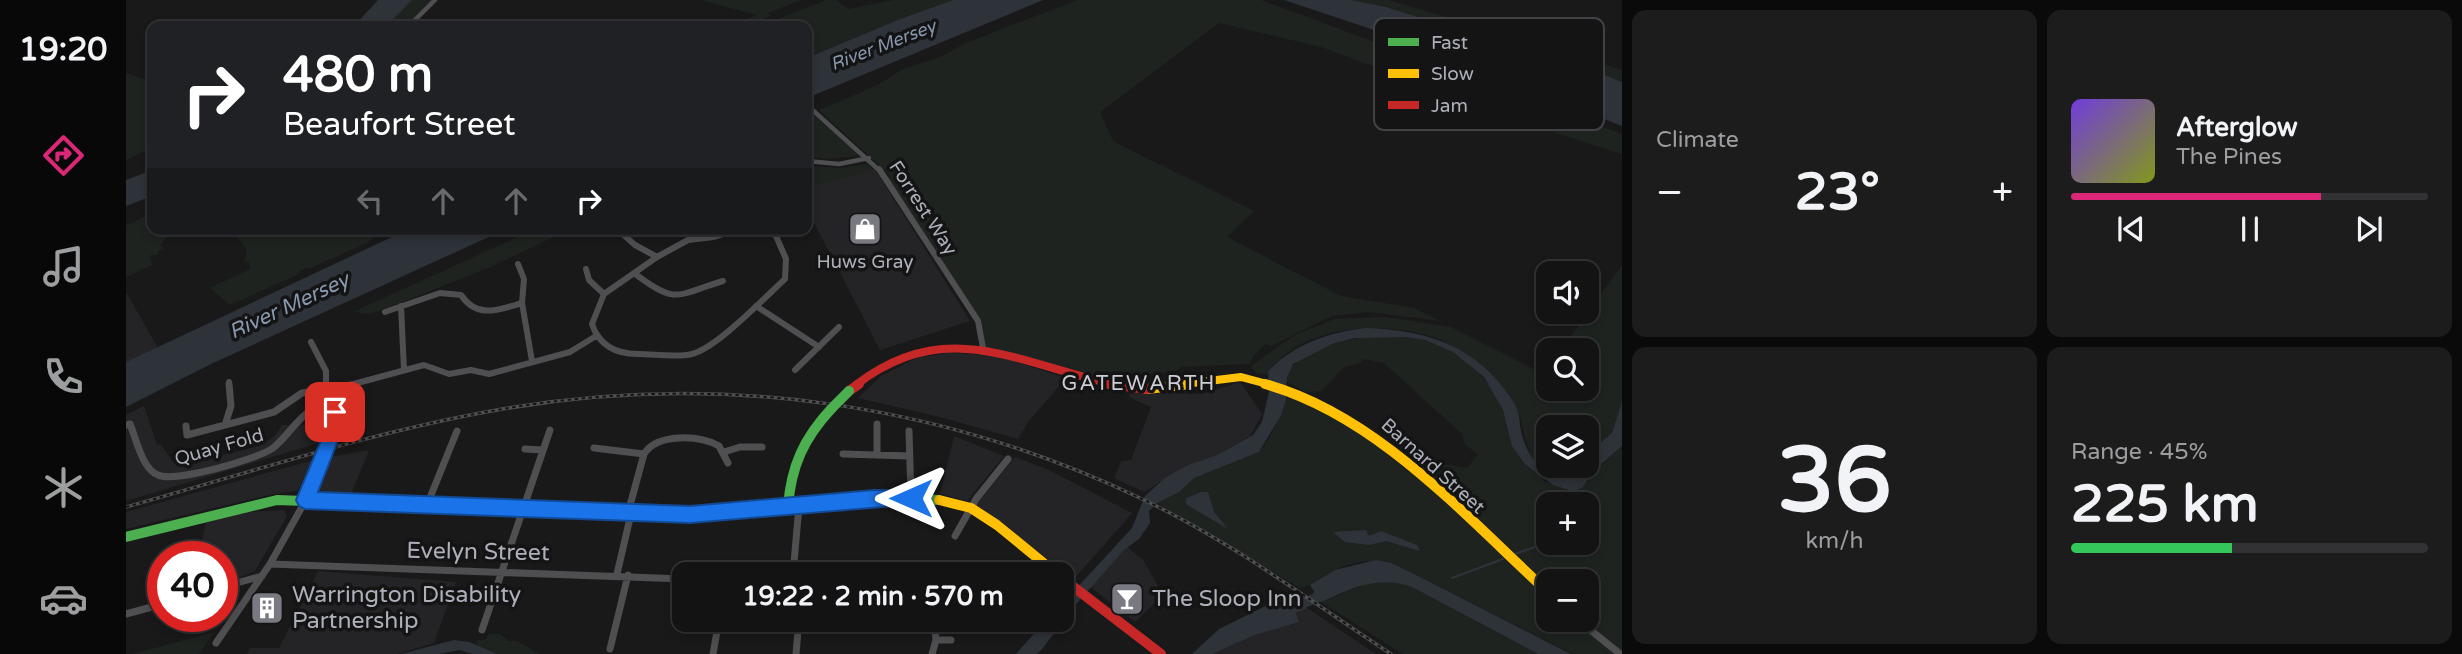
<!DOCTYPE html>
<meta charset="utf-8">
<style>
:root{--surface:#131314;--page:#1c1c1d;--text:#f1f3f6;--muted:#9d9ea0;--line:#323234;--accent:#db2777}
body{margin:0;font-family:"Varela Round",sans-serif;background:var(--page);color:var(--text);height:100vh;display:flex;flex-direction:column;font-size:26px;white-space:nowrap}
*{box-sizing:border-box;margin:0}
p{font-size:23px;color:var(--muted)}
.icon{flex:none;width:38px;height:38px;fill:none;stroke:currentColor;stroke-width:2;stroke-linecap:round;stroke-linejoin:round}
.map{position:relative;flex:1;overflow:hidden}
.sheet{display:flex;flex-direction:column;gap:10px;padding:10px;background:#0a0a0b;width:840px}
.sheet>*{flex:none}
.hud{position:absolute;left:21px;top:21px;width:665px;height:214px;border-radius:14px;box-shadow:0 4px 10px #0003,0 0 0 2px var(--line);background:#202124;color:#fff;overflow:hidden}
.fabs{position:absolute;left:1410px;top:261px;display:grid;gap:14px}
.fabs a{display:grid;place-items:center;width:63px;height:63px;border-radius:14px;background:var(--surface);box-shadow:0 4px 10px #0003,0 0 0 2px var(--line);font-size:35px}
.speed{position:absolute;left:21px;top:541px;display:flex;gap:14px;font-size:35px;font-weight:700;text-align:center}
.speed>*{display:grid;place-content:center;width:91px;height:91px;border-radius:50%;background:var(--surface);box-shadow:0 4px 10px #0003,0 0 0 2px var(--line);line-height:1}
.speed .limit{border:10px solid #d22;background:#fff;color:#111}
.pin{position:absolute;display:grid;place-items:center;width:60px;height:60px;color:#fff;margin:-30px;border-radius:14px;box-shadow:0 4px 10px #0006}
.me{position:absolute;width:77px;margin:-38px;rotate:270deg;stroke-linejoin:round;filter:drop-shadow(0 0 5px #0008)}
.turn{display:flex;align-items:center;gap:24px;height:147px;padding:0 21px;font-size:32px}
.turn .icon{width:91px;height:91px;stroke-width:2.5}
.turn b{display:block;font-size:49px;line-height:60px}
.lanes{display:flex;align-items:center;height:66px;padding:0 21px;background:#0003;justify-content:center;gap:35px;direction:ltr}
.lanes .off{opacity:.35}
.big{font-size:52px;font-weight:800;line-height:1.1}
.sheet .card{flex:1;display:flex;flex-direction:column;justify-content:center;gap:10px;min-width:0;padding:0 24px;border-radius:14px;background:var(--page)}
.sheet .dial{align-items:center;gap:0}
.dial b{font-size:91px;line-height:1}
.song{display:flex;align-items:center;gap:21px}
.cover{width:84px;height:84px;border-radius:10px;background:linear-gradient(135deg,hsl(260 70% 55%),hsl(70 70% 35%))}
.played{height:7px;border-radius:4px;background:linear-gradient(90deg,var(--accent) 70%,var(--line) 70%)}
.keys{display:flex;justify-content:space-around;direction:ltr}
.heat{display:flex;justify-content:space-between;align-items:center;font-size:38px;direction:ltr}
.charge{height:10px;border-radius:5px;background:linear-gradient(90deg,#34c759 45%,var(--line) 0)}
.sheet .tiles{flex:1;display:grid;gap:10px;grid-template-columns:repeat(2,1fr)}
.trip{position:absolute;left:546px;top:562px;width:402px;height:70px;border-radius:14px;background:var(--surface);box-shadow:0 4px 10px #0003,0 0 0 2px var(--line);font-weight:800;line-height:70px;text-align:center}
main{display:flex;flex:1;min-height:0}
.dock{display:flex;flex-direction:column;width:126px;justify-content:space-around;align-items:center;background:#080808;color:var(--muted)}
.dock .icon{width:49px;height:49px}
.dock .current{color:var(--accent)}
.dock b{font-size:32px;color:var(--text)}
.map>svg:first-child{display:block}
</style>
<main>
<nav class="dock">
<b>19:20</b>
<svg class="icon current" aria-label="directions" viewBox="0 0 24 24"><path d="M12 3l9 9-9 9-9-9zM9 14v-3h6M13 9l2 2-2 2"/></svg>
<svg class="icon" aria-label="music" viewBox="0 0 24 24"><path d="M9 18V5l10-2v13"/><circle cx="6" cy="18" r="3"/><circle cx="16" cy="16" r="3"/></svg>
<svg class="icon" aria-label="phone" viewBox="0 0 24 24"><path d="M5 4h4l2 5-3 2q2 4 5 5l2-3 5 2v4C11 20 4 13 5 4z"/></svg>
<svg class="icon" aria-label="climate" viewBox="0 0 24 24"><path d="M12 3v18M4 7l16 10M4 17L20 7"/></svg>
<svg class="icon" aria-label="car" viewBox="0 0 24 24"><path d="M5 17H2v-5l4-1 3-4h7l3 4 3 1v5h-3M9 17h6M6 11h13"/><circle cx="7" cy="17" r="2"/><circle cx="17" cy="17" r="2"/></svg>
</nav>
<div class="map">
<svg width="1496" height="654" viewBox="0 0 1496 654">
<rect width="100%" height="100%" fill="#19191a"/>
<path fill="#242426" d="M749,169L844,321L754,350L681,209V187Z
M0,292L32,348L0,362Z
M822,353L869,355L940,378L902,422L892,439L814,417L732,398L755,376L790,358Z
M1114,382L1136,414L1124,436L1091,455L1062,465L1018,492L988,478L995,461L1005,460L1025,407L1003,397L1004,393L1076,394Z
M18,406L31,445L35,444L47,462L56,465L133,446L149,436L156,425L204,424L193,443L0,501V415Z
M828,436L878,456L841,501L814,494Z
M243,450L224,497L182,495L203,457Z
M889,457L923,470L1006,513L948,579L850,505Z
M188,460L171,491L147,494L0,529V512Z
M158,510L161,516L129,571L96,584V556H72L80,523L121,512Z
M1000,546L1018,561L1037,595L1009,622L962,585Z
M192,571L330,582L308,643L271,654H121L124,648H153Z
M1181,608L1250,654H1087L1126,636L1173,622L1170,613Z"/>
<path fill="#1e2320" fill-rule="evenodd" d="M286,0H309L283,26H261Z
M575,0H675L642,13L645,16L623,26H606L631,15Z
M700,0H710L722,9L767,0H827L769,21L681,58V26H634Z
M951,0H1135L1496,134V154L1430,133L1195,47L1093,23L974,112L987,141L1128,211L1101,237L1215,296L1289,308L1314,321L1243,312L1206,316L1145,346L1140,344L1127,356L1124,364L1055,367L1050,371L992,378L981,383L857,348L855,327L760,178L765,176L693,110L752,85L777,69L812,58L840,43Z
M1225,0H1263L1496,70V82L1260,7Z
M0,73L26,82V147L0,160Z
M686,114L727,148L732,156L701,159L681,157V116Z
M741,164L748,170L681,187V166L714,168Z
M26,214V229H56L42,235L34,246L38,248L32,251L31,255H24L26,265L0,277V225Z
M116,229H271L253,238L248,236L243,242L185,268L176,269L171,275L104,305L84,288L124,269L123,261L118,263L121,250L108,233Z
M409,229H445L362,268L274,303L244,314L227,312Z
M1496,265V401L1486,433L1461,454V427H1423V466H1452L1439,478C1395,475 1404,432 1389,405C1379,387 1333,355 1316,340C1270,322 1192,322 1154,359C1148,364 1143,368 1141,375L1130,373L1125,366L1169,335L1208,319L1260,317L1325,327L1417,374L1423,366V388H1461V350H1435Z
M1250,336C1266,336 1283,335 1299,340C1337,350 1370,383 1380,421L1418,481L1445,491L1455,488L1468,470L1496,446V654H1448L1290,575C1260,560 1241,555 1209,570C1197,576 1187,585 1174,588L1031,503L1052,492L1068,478L1133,452L1143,439L1163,394L1236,432L1282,472L1294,471L1292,460L1341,468L1352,454L1339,445L1336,434L1258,363L1237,359L1235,363L1218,367L1196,391L1180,392L1161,382C1163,348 1223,339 1250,336ZM1423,504H1461V542H1423ZM1423,581H1461V620H1423Z
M1268,581L1286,587L1412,654H1277L1195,602L1245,582Z
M88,632L73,654H7Z
M363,634H375L382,641H391L414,654H366L349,647L352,640H359Z"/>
<path fill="#2e333a" d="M252,0H286L261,26H228Z
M827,0H917L681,98V58L769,21Z
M1158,0H1225L1260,7L1481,76L1496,82V126L1284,42Z
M26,170V196L0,206V180Z
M283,229H380L85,364L0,407V362Z
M1240,328C1302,330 1351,346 1387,401C1394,412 1393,420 1395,431C1400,454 1415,476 1439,478L1452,466H1461V454L1486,433L1496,401V446L1468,470L1456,488L1446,491L1427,485L1399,464L1386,446L1377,410L1358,377L1327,352L1299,340L1281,337L1229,338L1206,344L1167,364L1161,378L1160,400L1155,415L1133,452L1068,478L1053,492L1031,503L1023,511L1024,523L1013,539L999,549L952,602L916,649L911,654H890L920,620H936V604L1006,528L1019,496L1039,478L1062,465L1091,455L1127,435L1136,422L1143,392L1142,371C1170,343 1201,333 1240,328Z
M1076,492H1082L1088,512L1102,529L1060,504V498Z
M1240,530L1243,536L1255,531L1291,545L1294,551L1260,541L1243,545L1219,542L1207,532Z
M1250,560L1265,563L1290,575L1445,654H1412L1286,587C1249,575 1228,588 1195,602L1186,596L1188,591L1184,585L1209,570Z
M1156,598L1167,603L1172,601L1181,608L1170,613L1173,622L1126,636L1087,654H1066L1093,629Z
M328,640L343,642L371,654H347L333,650L313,654H275Z"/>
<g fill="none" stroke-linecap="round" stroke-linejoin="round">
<path stroke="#2e333a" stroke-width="2" d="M1456,120L1463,113
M1451,490L1460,504
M1461,512V517
M1389,554L1423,542
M1326,578L1377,559"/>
<path stroke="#2e333a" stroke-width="10" d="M1166,608L1199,594"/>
<path stroke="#4f4f52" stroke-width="4.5" d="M283,26L309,0
M681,105L754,171
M681,161L713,164L743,158"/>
<path stroke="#4f4f52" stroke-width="6" d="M753,169L852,321L857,348
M491,229L509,245L531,257
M614,229L588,237L562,240L531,257L478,294L466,324C473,345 490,354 512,354C528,354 550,358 566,354C592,347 638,298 659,279L660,259L647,229
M392,264L398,279L396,303L406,361
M460,269L463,280L478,294
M508,273C551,306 550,295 597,281
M275,306L278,370
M630,306L693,347
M259,312L314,293L335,295C351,319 372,310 396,303
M185,342L200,371V385
M669,370L713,327
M103,382V385
M224,385L298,365L323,374L345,370L363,374L444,352L470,336"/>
<path stroke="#4f4f52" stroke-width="7" d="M200,384V389
M751,424V454
M0,425L4,424C10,438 16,469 32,475C49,483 132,459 147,448C161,437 170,420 185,410L205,409L212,417L182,496L144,564L90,643
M99,425L105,406L103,384
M60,426L61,435L148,412L176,393L231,384
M783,431L785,498
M468,448L518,454L503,509L504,518L491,574
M399,449L416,450
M598,452L614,447H636
M518,454C531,433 573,435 593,446L602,463
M717,454L784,456
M301,505L331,431
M829,536L850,499L882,459
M144,564L558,579
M667,574L673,506
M96,587L136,576
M0,614L37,604
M1452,620L1494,654
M356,630L424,430
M810,640H825
M484,649L502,575
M587,654L593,620
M670,654L673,620
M806,654L810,640L809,630"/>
<path stroke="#4caf50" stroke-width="10" d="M662,507C665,466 678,438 706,408
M0,537L151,500L564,515L748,498L813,500"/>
<path stroke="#ffc107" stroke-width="8" d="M1050,385L1115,377L1145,385"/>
<path stroke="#ffc107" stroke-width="10" d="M1139,384C1251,415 1339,516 1423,593
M1021,389L1064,384
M813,500L845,508L871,525L931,574"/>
<path stroke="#c62828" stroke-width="8" d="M730,385C821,314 894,365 991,385"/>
<path stroke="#c62828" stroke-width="10" d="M983,384L1021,389
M723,391L733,384
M936,578L1035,654"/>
<defs>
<path id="rail" d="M0,507C123,473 245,432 371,410C591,371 812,402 1014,498C1103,540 1183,600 1265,654"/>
</defs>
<use href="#rail" stroke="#4f4f51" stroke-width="3.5"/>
<use href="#rail" stroke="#141415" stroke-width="2" stroke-dasharray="3.5" stroke-linecap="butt"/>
<path stroke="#4caf50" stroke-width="10" d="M706,408L723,391"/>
</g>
<path fill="#1a73e8" stroke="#114b97" stroke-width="2" d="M209,405L216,407L221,417L192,492L564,506L748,490H785L792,492L794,498L792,504L564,523L179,509L173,506L170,500L201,426L203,417L201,412L203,407Z"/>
<defs>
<symbol id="shop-square" viewBox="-11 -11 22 22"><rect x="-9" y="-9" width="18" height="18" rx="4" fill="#797a81" stroke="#141415"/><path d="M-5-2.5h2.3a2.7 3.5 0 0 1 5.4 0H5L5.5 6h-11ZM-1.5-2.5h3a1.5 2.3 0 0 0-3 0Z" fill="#fff"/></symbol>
<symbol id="bar-square" viewBox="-11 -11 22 22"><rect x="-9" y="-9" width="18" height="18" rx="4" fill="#797a81" stroke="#141415"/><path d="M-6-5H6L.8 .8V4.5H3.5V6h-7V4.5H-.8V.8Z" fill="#fff"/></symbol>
<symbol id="building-square" viewBox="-11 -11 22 22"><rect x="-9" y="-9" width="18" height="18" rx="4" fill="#797a81" stroke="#141415"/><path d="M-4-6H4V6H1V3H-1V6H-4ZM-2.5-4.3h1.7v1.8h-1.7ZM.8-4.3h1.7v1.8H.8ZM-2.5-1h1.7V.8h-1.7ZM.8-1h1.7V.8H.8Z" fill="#fff"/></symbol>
</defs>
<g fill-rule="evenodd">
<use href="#shop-square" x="720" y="210" width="38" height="38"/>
<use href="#bar-square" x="982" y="580" width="38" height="38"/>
<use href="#building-square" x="122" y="589" width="38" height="38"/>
</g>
<g text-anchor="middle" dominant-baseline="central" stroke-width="7" stroke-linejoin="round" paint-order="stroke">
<g font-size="18" font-style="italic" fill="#8898af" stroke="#141415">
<text transform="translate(757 45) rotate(-21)">River Mersey</text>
</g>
<g font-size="19" fill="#adafb9" stroke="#141415">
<text transform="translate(797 208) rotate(57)">Forrest Way</text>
<text transform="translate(93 447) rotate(-16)">Quay Fold</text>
<text transform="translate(1307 466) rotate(42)">Barnard Street</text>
</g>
<g font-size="19" fill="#adafb9" stroke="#141415">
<text x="739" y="262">Huws Gray</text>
</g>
<g font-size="21" font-style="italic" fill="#8898af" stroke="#141415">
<text transform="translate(163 306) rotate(-25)">River Mersey</text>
</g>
<g font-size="21" letter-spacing="2" fill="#cdced5" stroke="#141415">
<text x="1013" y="383">GATEWARTH</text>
</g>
<g font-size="23" fill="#adafb9" stroke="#141415">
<text transform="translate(352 552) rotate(1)">Evelyn Street</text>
</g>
<g font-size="23" fill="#adafb9" stroke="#141415" text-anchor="start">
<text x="166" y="595">Warrington Disability<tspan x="166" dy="26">Partnership</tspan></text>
<text x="1026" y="599">The Sloop Inn</text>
</g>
</g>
<rect x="1248" y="18" width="230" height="112" rx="10" fill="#141415" stroke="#424246" stroke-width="2"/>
<rect x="1262" y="38" width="31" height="8" fill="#4caf50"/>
<rect x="1262" y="69" width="31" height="9" fill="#ffc107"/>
<rect x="1262" y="101" width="31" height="8" fill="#c62828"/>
<g font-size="19" fill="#adafb9">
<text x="1305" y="49">Fast</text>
<text x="1305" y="80">Slow</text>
<text x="1305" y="112">Jam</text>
</g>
</svg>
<div class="fabs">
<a><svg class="icon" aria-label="sound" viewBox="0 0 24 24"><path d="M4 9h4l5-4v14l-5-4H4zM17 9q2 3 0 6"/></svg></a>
<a><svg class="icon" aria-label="search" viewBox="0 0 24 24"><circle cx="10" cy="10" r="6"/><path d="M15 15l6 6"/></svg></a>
<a><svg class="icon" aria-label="layers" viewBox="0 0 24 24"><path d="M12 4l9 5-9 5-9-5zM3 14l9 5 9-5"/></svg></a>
<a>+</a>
<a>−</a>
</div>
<div class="speed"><div class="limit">40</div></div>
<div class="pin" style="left:209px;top:412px;background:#d93025"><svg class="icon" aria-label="arrive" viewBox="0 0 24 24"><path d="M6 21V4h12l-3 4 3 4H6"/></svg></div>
<svg class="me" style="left:785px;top:498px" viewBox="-20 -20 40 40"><path d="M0-17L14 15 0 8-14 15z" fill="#1a73e8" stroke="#fff" stroke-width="4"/></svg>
<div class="trip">19:22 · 2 min · 570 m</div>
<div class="hud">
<div class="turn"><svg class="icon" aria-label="right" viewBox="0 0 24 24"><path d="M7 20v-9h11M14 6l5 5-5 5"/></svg><div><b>480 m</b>Beaufort Street</div></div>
<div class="lanes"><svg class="icon off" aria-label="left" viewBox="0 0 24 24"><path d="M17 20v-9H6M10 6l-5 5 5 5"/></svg><svg class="icon off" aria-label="ahead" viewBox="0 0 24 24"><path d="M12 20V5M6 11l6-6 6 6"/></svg><svg class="icon off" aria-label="ahead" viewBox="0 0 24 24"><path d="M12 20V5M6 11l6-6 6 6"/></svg><svg class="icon" aria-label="right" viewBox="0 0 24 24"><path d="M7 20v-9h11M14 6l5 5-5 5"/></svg></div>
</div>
</div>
<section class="sheet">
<div class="tiles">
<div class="card"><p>Climate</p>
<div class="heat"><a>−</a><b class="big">23°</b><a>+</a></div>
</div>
<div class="card">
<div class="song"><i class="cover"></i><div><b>Afterglow</b><p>The Pines</p></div></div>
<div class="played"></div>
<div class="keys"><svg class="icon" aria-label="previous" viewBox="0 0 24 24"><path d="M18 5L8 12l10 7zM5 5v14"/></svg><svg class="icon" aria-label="pause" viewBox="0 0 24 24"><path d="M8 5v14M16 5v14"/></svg><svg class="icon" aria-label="next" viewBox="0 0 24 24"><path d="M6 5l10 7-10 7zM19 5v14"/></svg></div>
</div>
<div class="card dial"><b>36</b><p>km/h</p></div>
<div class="card"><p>Range · 45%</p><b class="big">225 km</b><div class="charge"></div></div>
</div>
</section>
</main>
